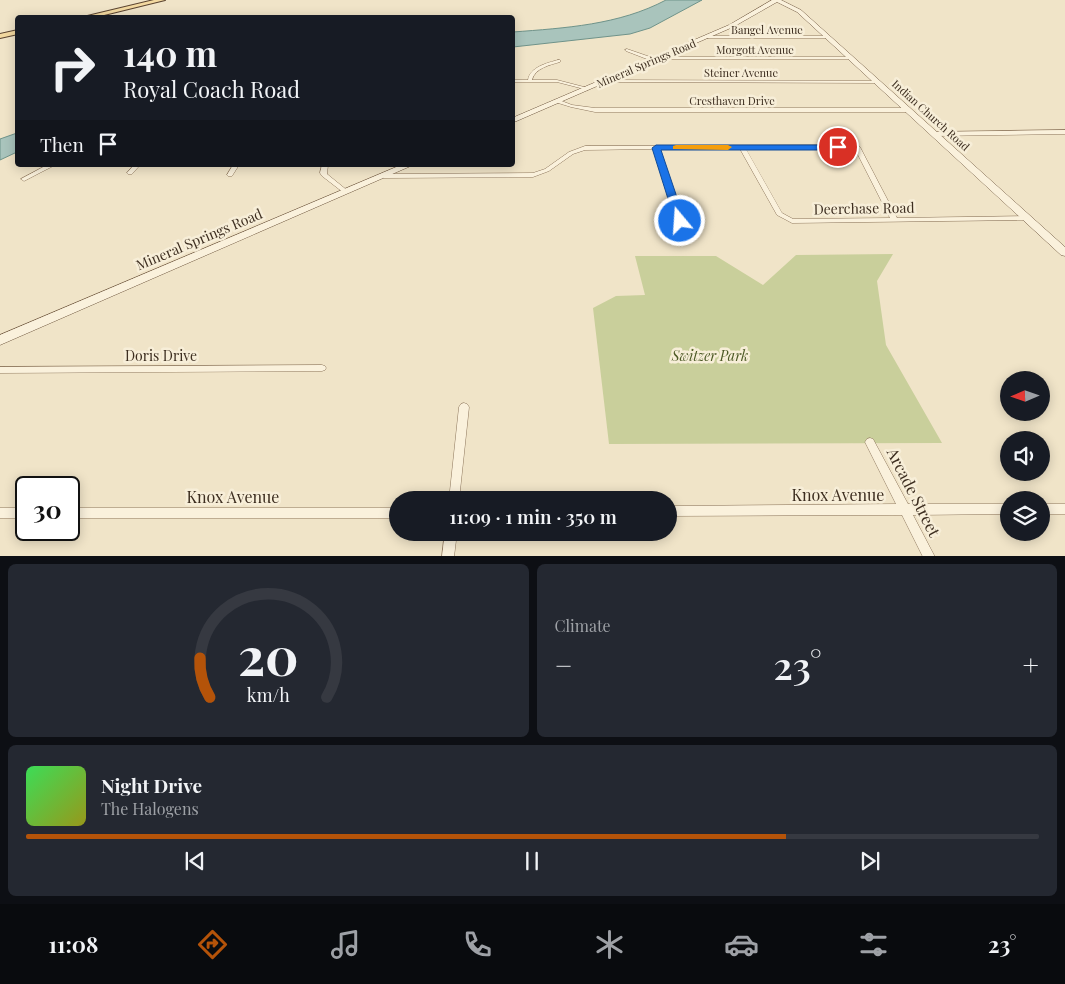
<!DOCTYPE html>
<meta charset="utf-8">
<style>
:root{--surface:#171b24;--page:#242831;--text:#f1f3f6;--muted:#9ea1a6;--line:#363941;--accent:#b45309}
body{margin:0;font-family:"Playfair Display",serif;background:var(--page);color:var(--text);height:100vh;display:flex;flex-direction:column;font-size:19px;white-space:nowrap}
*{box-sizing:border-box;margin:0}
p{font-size:16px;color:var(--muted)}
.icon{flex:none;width:28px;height:28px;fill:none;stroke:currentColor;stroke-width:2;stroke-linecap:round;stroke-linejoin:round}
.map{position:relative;height:556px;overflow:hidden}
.panel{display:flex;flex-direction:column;gap:8px;padding:8px;background:#0d0f14;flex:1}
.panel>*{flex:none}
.hud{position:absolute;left:15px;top:15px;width:500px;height:152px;border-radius:5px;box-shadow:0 2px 12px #0003;background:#171b24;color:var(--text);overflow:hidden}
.needle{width:32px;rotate:268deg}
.fabs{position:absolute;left:1000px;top:371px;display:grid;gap:10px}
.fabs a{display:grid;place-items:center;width:50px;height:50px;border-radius:50%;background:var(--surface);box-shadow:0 2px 12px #0003;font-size:25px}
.speed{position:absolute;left:15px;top:476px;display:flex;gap:10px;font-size:25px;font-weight:700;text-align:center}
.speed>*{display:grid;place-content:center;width:65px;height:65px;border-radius:50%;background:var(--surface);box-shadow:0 2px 12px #0003;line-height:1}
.speed .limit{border:2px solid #111;border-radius:8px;background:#fff;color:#111}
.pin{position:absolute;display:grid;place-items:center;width:42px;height:42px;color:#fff;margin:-21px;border:2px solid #fff;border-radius:50%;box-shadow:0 1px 5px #0007}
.me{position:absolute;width:55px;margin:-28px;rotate:342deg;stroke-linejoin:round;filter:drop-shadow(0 0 4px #0008)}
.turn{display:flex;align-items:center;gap:18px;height:105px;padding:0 25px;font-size:22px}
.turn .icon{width:65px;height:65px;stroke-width:2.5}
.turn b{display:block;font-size:35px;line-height:42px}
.then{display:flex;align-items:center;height:48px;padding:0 25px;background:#0003;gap:10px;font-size:19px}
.big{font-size:38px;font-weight:600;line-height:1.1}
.panel .card{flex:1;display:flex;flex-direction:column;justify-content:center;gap:8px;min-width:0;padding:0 18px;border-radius:8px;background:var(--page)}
.panel .dial{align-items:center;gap:0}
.dial svg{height:130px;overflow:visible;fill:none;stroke:var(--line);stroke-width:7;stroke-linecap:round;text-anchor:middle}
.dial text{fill:var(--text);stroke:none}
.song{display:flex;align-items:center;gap:15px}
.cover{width:60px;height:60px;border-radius:8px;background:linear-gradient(135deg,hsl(130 70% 55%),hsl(60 70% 35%))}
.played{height:5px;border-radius:2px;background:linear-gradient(90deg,var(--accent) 75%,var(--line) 75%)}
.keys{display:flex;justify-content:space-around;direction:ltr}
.heat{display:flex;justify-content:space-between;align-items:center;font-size:28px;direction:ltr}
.panel .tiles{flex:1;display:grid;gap:8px;grid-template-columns:1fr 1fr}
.card:last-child{grid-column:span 2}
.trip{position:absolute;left:389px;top:491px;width:288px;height:50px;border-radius:25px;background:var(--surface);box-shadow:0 2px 12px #0003;font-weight:600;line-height:50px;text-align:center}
.tab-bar{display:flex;height:80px;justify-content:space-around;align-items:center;background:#090b0e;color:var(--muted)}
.tab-bar .icon{width:35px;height:35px}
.tab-bar .current{color:var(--accent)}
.tab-bar b{font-size:22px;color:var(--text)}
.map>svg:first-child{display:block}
</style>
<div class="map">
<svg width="1065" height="557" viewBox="0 0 1065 557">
<rect width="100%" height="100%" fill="#f0e4c8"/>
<path fill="#c9cf9b" d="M893,254L877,281L886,345L942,443L609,444L593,308L616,296L645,295L635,256H716L763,285L796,255Z"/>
<path fill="#a9c4bc" stroke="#6f938a" d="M666,0H702L650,28L630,34L513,47V32C565,28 619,25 666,0Z
M17,133V152L0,160V139Z"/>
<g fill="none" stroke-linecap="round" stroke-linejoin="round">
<defs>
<path id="street" d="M706,36H828L830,37L828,38H705L704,37Z
M627,49L656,59V60L652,61L626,51L625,50Z
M659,57H851L853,58L851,59H657V57Z
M558,60H560V62C550,65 535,68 532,80H557L588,88V90L557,82H512V80H528C530,67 547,63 558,60Z
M602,80L878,81L880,82L878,83L604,82H602Z
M555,100H559L572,105L595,108H908L911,110L908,112H595L571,107L555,102Z
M1065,130V134L934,136L931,134L934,132Z
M857,145L860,147L897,218L1027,216L1030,218L1027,220L792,223L777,215L740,149H659L683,221L680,223L677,221L654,149L585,150L573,154L549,171L533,177L384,178L381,176L384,174L533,173L545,169L569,152L585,146ZM746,149H855L890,218L793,219L782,213Z
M47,165H55L26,180L24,181L21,179Z
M134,165H140L132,174H128L127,173Z
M233,165H239L232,176H228L227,175Z
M322,165H328L327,174L348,191V193H344L322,176L320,173Z
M322,365L325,366L326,368L325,370L322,371L0,373V367Z
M464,403L467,404L469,407L459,500H449L459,407L461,404Z
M870,438L873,439L908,504H1009V514L913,515L935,557H923L902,515L668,516V506L896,504L865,442L867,439Z
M1041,504H1065V514H1041Z
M0,508H26V518H0Z
M69,508H398V518H69Z
M445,532H457L454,557H442Z"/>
<path id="secondary" d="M772,0H781L801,10L1065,247V256L1061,255L797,12L777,2L733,27L512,123V118L729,25Z
M401,165H413L0,345V335Z"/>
<path id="primary" d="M154,0H165L92,18H79Z
M18,30V34L0,38V34Z"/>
</defs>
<use href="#street" stroke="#8d765c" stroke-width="1"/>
<use href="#secondary" stroke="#6f573f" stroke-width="1"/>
<use href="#primary" stroke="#5b4430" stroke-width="2"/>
<use href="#street" fill="#faf1dc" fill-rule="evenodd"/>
<use href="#secondary" fill="#faf1dc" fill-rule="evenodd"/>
<use href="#primary" fill="#f3d9a0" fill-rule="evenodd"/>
</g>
<path fill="#1a73e8" stroke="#114b97" d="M656,145H838L842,147L838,150H661L685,221L680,224L675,221L652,148Z"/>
<path fill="#f59e0b" d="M676,145H728L732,147L728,150L673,149V146Z"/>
<g text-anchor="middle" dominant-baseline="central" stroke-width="5" stroke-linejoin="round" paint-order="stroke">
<g font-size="11" fill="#3d2e20" stroke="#f7eed8">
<text x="767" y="29">Bangel Avenue</text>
<text x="755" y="49">Morgott Avenue</text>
<text transform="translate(646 63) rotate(-23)">Mineral Springs Road</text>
<text x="741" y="72">Steiner Avenue</text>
<text x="732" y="100">Cresthaven Drive</text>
<text transform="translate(931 115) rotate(42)">Indian Church Road</text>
</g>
<g font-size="14" fill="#3d2e20" stroke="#f7eed8">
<text transform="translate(864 208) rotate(-1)">Deerchase Road</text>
<text transform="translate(199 239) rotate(-23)">Mineral Springs Road</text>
<text x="161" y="355">Doris Drive</text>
</g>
<g font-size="14" font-style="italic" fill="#4d5a26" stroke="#f7eed8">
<text x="710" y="355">Switzer Park</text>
</g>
<g font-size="16" fill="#3d2e20" stroke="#f7eed8">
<text transform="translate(914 492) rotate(63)">Arcade Street</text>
<text x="838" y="494">Knox Avenue</text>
<text x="233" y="496">Knox Avenue</text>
</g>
</g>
</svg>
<div class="fabs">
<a><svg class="needle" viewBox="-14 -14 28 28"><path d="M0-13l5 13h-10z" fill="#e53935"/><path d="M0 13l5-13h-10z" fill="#9ea1a6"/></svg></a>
<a><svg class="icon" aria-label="sound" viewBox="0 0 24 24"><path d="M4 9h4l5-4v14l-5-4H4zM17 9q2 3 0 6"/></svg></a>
<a><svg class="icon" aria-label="layers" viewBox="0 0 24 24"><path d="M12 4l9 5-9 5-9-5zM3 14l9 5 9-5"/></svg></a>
</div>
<div class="speed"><div class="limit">30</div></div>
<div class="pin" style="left:838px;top:147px;background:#d93025"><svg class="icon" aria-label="arrive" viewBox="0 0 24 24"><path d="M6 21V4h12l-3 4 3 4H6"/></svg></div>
<svg class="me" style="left:680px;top:221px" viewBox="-20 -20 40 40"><circle r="17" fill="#1a73e8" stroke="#fff" stroke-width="3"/><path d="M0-11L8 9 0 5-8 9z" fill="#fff"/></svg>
<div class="trip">11:09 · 1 min · 350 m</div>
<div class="hud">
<div class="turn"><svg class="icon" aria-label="right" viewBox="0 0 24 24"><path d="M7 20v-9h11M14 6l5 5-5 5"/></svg><div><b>140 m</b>Royal Coach Road</div></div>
<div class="then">Then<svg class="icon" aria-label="arrive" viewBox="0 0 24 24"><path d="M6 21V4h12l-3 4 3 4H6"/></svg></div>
</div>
</div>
<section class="panel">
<div class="tiles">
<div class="card dial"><svg viewBox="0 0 100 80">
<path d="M14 69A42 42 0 1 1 86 69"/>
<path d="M14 69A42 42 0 0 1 8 45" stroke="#b45309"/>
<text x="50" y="56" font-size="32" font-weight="700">20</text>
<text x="50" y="72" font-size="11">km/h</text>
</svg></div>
<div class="card"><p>Climate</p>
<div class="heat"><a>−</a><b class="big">23°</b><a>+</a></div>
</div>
<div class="card">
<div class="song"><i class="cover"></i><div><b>Night Drive</b><p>The Halogens</p></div></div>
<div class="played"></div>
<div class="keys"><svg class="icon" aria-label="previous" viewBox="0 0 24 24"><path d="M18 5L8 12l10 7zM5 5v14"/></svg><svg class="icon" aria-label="pause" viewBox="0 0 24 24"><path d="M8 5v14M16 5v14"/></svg><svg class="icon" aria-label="next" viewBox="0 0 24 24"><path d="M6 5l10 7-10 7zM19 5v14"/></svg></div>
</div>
</div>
</section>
<nav class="tab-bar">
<b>11:08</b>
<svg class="icon current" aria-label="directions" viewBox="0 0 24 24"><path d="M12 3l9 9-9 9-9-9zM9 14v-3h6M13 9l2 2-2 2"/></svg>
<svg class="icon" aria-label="music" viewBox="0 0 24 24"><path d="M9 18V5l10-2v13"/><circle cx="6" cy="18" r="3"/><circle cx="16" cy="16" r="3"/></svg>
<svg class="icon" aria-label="phone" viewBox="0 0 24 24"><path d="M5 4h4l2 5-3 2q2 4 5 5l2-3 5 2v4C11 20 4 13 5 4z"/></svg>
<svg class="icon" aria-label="climate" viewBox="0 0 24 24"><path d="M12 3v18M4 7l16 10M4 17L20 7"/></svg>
<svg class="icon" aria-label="car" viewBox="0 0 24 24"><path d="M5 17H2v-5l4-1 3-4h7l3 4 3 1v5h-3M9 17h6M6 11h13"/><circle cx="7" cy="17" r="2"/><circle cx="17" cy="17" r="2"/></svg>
<svg class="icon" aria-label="filters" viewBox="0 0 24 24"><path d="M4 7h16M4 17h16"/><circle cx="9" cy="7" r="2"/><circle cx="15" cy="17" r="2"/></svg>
<b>23°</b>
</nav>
